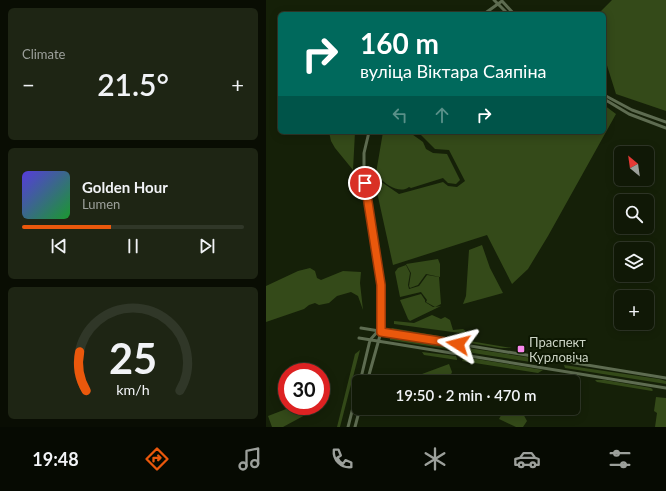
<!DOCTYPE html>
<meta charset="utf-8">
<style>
:root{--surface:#101806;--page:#1e2514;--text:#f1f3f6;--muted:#9ca09b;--line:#303728;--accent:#ea580c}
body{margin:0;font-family:Lato,sans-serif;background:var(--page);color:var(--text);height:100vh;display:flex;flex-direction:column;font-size:15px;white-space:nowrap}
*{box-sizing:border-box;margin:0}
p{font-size:13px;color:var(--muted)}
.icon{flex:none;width:22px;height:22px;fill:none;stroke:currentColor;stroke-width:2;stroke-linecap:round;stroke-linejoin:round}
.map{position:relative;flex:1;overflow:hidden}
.drawer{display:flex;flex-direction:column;gap:8px;padding:8px;background:#090d03;width:266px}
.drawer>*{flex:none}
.banner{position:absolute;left:12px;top:12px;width:328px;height:122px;border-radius:6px;box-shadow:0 2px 10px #0003,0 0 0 1px var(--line);background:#00695c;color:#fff;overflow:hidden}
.needle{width:26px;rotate:331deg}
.tools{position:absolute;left:348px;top:146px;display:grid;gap:8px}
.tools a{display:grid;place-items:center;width:40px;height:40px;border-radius:6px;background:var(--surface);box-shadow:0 2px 10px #0003,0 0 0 1px var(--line);font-size:20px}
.speed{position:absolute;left:12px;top:363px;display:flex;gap:8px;font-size:20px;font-weight:700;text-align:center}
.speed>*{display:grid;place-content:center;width:52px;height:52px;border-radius:50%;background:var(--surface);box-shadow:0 2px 10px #0003,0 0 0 1px var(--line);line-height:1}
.speed .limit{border:6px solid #d22;background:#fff;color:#111}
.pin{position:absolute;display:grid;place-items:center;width:34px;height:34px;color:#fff;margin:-17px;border:2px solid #fff;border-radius:50%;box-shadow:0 1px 4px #0007}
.me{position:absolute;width:44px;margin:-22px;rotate:279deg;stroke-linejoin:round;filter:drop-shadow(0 0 3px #0008)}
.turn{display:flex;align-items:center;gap:14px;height:84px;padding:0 16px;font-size:18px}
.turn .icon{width:52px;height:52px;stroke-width:2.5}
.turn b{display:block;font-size:28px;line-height:34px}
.lanes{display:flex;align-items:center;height:38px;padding:0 16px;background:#0003;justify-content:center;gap:20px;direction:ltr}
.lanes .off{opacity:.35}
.big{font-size:30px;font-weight:600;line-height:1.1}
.drawer .widget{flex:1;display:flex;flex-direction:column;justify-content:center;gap:6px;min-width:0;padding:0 14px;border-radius:6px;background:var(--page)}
.drawer .dial{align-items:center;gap:0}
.dial svg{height:104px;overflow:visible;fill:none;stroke:var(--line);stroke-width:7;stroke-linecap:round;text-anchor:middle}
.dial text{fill:var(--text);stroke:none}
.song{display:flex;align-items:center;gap:12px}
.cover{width:48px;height:48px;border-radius:6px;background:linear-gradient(135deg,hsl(250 70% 55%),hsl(130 70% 35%))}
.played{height:4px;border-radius:2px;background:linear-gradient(90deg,var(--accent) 40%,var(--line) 40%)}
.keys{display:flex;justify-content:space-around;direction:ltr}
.heat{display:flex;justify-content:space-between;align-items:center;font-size:22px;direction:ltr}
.trip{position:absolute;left:86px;top:375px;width:228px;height:40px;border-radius:6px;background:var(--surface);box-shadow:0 2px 10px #0003,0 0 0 1px var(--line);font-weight:600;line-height:40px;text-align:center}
.tab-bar{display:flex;height:64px;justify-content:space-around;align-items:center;background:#060a02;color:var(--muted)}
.tab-bar .icon{width:28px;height:28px}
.tab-bar .active{color:var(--accent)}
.tab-bar b{font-size:18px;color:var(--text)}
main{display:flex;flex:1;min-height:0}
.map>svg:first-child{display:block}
</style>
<main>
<section class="drawer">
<div class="widget"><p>Climate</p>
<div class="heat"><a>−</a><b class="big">21.5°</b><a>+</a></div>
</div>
<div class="widget">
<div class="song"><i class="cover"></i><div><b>Golden Hour</b><p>Lumen</p></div></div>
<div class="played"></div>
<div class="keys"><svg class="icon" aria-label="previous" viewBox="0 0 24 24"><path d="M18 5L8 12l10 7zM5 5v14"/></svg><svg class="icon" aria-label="pause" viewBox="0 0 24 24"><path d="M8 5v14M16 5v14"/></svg><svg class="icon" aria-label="next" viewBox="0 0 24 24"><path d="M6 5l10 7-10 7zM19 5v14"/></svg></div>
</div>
<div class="widget dial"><svg viewBox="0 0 100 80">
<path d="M14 69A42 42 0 1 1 86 69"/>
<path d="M14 69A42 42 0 0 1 9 39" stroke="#ea580c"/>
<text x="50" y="56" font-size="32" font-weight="700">25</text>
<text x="50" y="72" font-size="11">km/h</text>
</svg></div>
</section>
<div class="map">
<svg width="400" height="427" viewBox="0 0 400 427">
<rect width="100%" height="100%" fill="#152008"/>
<path fill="#344a19" d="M346,0H400V111L350,94L338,56V14H332Z
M338,105L350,114L282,236L262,269L246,284L221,235L127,265L109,183L114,181L133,194L177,182L182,186L191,187L199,181L183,150L169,149L152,132H338Z
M63,132H89L87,170L69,148L65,141Z
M117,132H143L157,142L160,149L167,153L181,154L194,180L190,184L182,183L177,178L145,188L143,187C134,194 120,185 114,178L109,179Z
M216,245L224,268L237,293L197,304L200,296L203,250Z
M172,259L174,264V277L160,274L152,285L144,288L143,286L145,273L140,264Z
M140,265L144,273L142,285L143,289L153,286L161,275L173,277L175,304L169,307L175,306L144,321L142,319L134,300L155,294L159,300V302L167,307H169L160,302L161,300L155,292L134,297L129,272L132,268Z
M44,268L49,271L51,278L55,280L77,271L95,272L94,283L97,310L92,296L85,292L71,296L63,303L53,305L49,303L43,305L38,309L0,322V286L32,271Z
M166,315L175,319L179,317L184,320L187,330L197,329L200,331L201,334L128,324V321L148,323Z
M126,328L246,348H235L124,330Z
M124,336L279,360L278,364L124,340Z
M94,350L74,427H71L89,354Z
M156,352L190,356L191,359V360L158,355Z
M198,357L277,370L272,373L196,361Z
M183,364L186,372L182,382H134L146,380L156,374Z
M298,365L393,379L400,381V384L299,368Z
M329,380H339L385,388L387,390L386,391L331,382Z
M390,397L400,398V427H389L391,413L388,411Z
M28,406H44L46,409L41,414L17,427H6L2,416Z
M239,408L255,410L261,421L257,427H250L233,419Z"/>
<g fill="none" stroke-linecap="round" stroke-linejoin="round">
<path stroke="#5e6c51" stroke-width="3" d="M228,0L242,14
M236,1L248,14
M218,14L236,1
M338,95L366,110L400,122
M338,99L363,114L400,128
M95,328L400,378
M93,338L400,388
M94,382L104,340L112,331
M101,382L115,332V285L98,173V153L103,132
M82,427L93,384
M89,427L94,408"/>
</g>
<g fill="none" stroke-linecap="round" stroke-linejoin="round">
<defs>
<path id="route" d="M99,183L115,285V332L192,344"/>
</defs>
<use href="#route" stroke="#983908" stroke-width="10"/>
<use href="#route" stroke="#ea580c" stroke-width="7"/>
</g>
<rect fill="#f888eb" stroke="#0d1702" stroke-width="1.5" x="251" y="345" width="8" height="8" rx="2"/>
<g text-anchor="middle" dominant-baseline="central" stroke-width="4" stroke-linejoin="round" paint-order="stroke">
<g font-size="13" fill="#ccd4c5" stroke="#0d1702" text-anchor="start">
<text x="263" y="342">Праспект<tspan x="263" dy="15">Курловіча</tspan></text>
</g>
</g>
</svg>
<div class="tools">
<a><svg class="needle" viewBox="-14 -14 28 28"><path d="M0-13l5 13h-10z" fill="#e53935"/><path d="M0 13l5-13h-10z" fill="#9ca09b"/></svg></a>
<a><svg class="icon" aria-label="search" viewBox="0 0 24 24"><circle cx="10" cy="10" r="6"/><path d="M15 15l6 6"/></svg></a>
<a><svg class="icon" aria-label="layers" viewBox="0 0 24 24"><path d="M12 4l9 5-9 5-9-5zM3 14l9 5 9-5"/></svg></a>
<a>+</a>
</div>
<div class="speed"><div class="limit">30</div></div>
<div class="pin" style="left:99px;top:183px;background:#d93025"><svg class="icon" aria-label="arrive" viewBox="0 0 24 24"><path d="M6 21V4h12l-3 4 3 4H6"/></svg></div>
<svg class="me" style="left:192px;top:344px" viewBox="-20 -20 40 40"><path d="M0-17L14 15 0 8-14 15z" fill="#ea580c" stroke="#fff" stroke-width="4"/></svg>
<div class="trip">19:50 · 2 min · 470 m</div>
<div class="banner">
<div class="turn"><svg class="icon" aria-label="right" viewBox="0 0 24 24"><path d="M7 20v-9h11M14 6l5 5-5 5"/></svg><div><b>160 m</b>вуліца Віктара Саяпіна</div></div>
<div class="lanes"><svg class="icon off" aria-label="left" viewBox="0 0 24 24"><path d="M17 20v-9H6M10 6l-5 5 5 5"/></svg><svg class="icon off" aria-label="ahead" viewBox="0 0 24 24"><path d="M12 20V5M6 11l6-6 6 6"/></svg><svg class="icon" aria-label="right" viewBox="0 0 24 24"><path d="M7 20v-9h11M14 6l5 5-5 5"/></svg></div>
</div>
</div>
</main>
<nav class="tab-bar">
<b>19:48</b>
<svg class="icon active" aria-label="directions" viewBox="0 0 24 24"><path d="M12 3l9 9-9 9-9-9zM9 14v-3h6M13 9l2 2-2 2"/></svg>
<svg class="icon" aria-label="music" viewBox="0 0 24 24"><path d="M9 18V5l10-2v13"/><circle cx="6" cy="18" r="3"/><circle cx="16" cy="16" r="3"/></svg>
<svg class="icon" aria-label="phone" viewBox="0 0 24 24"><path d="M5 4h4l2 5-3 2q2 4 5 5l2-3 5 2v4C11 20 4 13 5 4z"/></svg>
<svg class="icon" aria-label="climate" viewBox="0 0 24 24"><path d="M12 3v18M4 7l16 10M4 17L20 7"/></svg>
<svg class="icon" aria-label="car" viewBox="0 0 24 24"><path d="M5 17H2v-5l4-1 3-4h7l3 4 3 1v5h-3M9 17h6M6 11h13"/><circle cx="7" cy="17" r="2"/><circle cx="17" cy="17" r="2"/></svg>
<svg class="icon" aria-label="filters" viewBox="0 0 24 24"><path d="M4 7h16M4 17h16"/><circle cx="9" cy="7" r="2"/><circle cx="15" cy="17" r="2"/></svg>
</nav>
